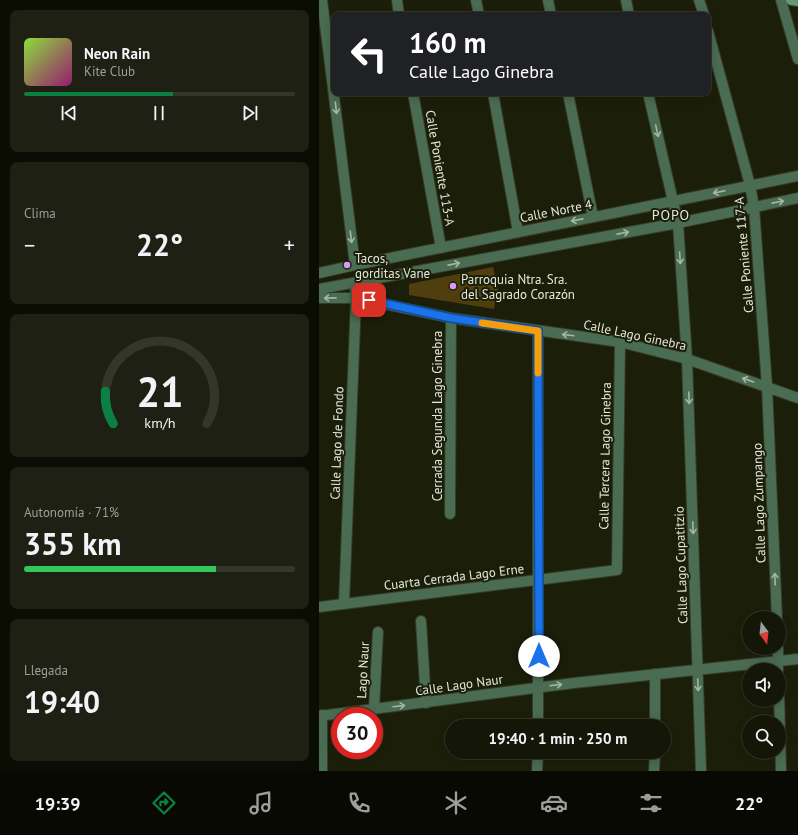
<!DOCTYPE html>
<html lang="es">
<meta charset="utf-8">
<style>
:root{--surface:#141708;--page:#1d2012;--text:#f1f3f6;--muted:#9d9f9c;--line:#333629;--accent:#0b8043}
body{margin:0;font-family:"PT Sans",sans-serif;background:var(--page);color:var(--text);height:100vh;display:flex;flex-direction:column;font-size:15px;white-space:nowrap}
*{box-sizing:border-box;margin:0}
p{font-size:13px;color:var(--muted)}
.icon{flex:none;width:22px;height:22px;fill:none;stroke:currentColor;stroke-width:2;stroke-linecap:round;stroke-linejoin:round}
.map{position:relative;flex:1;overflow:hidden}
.panel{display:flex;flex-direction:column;gap:10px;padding:10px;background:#0b0d04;width:319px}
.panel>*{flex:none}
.hud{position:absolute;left:12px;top:12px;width:380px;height:84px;border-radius:8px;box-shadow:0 2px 10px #0003,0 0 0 1px var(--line);background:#202124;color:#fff;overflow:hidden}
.needle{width:26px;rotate:165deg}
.fabs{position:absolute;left:423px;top:611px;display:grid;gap:8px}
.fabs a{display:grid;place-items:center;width:44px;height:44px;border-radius:50%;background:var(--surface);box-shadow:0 2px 10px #0003,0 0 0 1px var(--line);font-size:20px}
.speed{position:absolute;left:12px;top:707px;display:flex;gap:8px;font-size:20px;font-weight:700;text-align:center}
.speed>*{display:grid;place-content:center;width:52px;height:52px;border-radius:50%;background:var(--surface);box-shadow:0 2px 10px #0003,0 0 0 1px var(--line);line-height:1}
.speed .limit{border:6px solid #d22;background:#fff;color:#111}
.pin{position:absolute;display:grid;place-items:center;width:34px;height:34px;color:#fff;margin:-17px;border-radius:8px;box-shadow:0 2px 6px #0006}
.me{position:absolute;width:44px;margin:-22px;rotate:0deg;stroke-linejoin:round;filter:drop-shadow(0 0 3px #0008)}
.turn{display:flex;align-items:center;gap:14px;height:84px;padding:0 12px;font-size:18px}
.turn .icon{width:52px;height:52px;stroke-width:2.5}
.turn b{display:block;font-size:28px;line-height:34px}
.big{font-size:30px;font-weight:700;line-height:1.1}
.panel .tile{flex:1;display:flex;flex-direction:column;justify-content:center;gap:6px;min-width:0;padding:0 14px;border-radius:8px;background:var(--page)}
.panel .dial{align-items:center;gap:0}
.dial svg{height:104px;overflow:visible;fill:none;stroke:var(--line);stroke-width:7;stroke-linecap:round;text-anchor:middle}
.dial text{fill:var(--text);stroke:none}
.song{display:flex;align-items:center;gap:12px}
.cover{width:48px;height:48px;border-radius:6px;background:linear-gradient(135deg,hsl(90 70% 55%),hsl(320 70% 35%))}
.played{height:4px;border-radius:2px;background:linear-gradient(90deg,var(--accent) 55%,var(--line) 55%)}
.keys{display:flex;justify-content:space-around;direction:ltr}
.heat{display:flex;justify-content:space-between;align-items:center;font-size:22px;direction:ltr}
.charge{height:6px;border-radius:3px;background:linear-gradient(90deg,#34c759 71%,var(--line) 0)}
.trip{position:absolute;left:126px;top:719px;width:226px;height:40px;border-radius:20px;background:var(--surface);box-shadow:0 2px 10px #0003,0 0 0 1px var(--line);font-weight:700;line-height:40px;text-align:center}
.menu{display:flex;height:64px;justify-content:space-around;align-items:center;background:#080903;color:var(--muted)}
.menu .icon{width:28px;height:28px}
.menu .selected{color:var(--accent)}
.menu b{font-size:18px;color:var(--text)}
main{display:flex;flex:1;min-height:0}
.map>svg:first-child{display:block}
</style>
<main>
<section class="panel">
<div class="tile">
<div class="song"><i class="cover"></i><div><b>Neon Rain</b><p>Kite Club</p></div></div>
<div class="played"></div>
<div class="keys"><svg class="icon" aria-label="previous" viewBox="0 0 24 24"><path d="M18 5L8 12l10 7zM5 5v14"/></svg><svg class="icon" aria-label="pause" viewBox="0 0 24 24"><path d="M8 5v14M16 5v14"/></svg><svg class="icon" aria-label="next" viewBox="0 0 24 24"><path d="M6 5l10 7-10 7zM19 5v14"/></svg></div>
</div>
<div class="tile"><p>Clima</p>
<div class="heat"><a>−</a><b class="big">22°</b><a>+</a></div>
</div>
<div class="tile dial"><svg viewBox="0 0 100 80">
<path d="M14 69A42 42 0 1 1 86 69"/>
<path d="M14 69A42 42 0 0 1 8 44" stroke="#0b8043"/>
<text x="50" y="56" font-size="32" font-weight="700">21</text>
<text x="50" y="72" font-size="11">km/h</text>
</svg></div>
<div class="tile"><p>Autonomía · 71%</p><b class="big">355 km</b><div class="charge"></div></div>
<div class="tile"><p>Llegada</p><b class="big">19:40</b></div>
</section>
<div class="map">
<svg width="479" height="771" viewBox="0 0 479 771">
<rect width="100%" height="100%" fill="#1b1f0a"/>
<path fill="#513e0f" d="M174,267L179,288L175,309L90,295V284Z"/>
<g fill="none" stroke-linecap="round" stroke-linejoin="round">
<defs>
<path id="minor" d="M3,0L36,265
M78,0L80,15
M157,0L160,15
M229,0L232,15
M307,0L310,15
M380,0L385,15
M462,0L479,59
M389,31L431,185L435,207L448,386L458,618
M94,93L122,248
M174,93L199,232
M249,93L274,217
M329,93L359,223L368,359L382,771
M0,298H37L132,318L301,342L368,359L479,398
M219,331V726
M131,514L132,318
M25,604L37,298L36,283
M0,607L298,570L301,342
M102,621L107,703
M459,648V670
M460,693L462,771
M55,709L59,632
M336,726V674
M3,771V715
M218,771L219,752
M335,771L336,752"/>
<path id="tertiary" d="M0,273L36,265L479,176
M0,289L359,223L479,198
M0,716L255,683L479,659"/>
<path id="secondary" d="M472,0L479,1"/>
</defs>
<use href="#minor" stroke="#373b27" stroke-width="12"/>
<use href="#tertiary" stroke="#373b27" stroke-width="12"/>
<use href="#secondary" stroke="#373b27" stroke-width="12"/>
<use href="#minor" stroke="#4a6c52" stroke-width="10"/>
<use href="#tertiary" stroke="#4a6c52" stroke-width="10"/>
<use href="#secondary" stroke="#619a6f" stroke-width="10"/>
</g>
<defs><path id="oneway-shaft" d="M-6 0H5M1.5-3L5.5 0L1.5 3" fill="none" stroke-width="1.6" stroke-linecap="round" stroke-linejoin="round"/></defs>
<g stroke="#a6b6a3">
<use href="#oneway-shaft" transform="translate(17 108) rotate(83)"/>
<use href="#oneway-shaft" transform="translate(338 131) rotate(77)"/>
<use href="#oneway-shaft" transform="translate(400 192) rotate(168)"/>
<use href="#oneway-shaft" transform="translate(459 202) rotate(-11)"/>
<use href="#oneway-shaft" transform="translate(258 220) rotate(169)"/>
<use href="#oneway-shaft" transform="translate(304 233) rotate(-11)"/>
<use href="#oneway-shaft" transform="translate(32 237) rotate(83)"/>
<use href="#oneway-shaft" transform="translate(361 258) rotate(86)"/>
<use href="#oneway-shaft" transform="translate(135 264) rotate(-11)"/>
<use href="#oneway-shaft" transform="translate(11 298) rotate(179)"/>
<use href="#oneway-shaft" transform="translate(249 335) rotate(-173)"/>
<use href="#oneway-shaft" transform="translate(429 380) rotate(-161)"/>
<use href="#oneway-shaft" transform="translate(370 398) rotate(88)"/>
<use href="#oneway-shaft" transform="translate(374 528) rotate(88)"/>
<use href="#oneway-shaft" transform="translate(456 579) rotate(-92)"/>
<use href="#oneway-shaft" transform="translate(237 685) rotate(-7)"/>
<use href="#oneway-shaft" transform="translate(379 685) rotate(88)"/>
<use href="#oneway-shaft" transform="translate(80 706) rotate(-7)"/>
</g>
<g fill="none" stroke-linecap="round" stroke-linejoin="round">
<defs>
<path id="route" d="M50,300L132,318L219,331L220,656"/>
</defs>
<use href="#route" stroke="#114b97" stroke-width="10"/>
<use href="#route" stroke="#1a73e8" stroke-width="7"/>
<path stroke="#f59e0b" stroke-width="7" d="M163,323L219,331V373"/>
</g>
<g fill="#da9af6" stroke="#1b1f0a" stroke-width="1.5">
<circle cx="28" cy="265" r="4"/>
<circle cx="134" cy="286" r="4"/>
</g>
<g text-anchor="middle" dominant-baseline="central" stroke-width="4" stroke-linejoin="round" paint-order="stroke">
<g font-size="13" fill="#e3e7d9" stroke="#1b1f0a">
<text transform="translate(121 168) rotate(80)">Calle Poniente 113-A</text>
<text transform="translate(237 211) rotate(-11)">Calle Norte 4</text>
<text transform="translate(425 255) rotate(-95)">Calle Poniente 117-A</text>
<text transform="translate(316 335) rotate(12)">Calle Lago Ginebra</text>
<text transform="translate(118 416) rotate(-90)">Cerrada Segunda Lago Ginebra</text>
<text transform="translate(18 443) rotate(-88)">Calle Lago de Fondo</text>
<text transform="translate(286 456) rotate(-89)">Calle Tercera Lago Ginebra</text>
<text transform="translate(440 503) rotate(-92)">Calle Lago Zumpango</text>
<text transform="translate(362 565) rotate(-92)">Calle Lago Cupatitzio</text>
<text transform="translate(135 577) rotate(-7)">Cuarta Cerrada Lago Erne</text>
<text transform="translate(44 670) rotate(-87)">Lago Naur</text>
<text transform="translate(140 685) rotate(-8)">Calle Lago Naur</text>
</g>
<g font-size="13" fill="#e3e7d9" stroke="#1b1f0a" text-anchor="start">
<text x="36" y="258">Tacos,<tspan x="36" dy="15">gorditas Vane</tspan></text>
<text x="142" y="279">Parroquia Ntra. Sra.<tspan x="142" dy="15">del Sagrado Corazón</tspan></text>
</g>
<g font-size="14" letter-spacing="1" fill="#e3e7d9" stroke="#1b1f0a">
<text x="352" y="215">POPO</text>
</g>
</g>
</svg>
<div class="fabs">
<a><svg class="needle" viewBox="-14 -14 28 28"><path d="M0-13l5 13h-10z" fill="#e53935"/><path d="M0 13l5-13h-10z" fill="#9d9f9c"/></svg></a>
<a><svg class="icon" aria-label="sound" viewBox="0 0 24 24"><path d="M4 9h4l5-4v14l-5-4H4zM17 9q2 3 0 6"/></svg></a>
<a><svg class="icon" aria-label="search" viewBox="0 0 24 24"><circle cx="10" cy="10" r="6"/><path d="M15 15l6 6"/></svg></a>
</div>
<div class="speed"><div class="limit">30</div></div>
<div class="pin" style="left:50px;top:300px;background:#d93025"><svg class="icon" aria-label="arrive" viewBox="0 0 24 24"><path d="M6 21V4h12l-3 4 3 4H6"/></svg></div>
<svg class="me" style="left:220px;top:656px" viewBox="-20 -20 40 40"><circle r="19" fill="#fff"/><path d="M0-13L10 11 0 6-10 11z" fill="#1a73e8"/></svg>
<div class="trip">19:40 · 1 min · 250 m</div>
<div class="hud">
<div class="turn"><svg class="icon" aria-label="left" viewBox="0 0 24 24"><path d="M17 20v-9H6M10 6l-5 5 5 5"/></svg><div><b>160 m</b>Calle Lago Ginebra</div></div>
</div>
</div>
</main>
<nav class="menu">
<b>19:39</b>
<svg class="icon selected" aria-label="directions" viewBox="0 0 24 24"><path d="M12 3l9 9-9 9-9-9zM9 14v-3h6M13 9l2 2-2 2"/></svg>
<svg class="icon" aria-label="music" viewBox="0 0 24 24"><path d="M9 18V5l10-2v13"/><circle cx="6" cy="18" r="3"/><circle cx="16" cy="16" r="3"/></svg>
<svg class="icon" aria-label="phone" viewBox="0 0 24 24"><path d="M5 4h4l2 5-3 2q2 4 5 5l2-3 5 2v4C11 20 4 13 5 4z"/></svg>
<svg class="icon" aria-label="climate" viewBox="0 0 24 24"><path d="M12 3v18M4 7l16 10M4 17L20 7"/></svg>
<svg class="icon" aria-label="car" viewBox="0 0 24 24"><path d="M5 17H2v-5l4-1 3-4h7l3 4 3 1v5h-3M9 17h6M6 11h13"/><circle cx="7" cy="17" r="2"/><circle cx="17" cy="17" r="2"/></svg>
<svg class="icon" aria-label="filters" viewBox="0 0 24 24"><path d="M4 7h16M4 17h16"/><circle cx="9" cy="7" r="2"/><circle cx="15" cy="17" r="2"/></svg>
<b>22°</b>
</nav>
